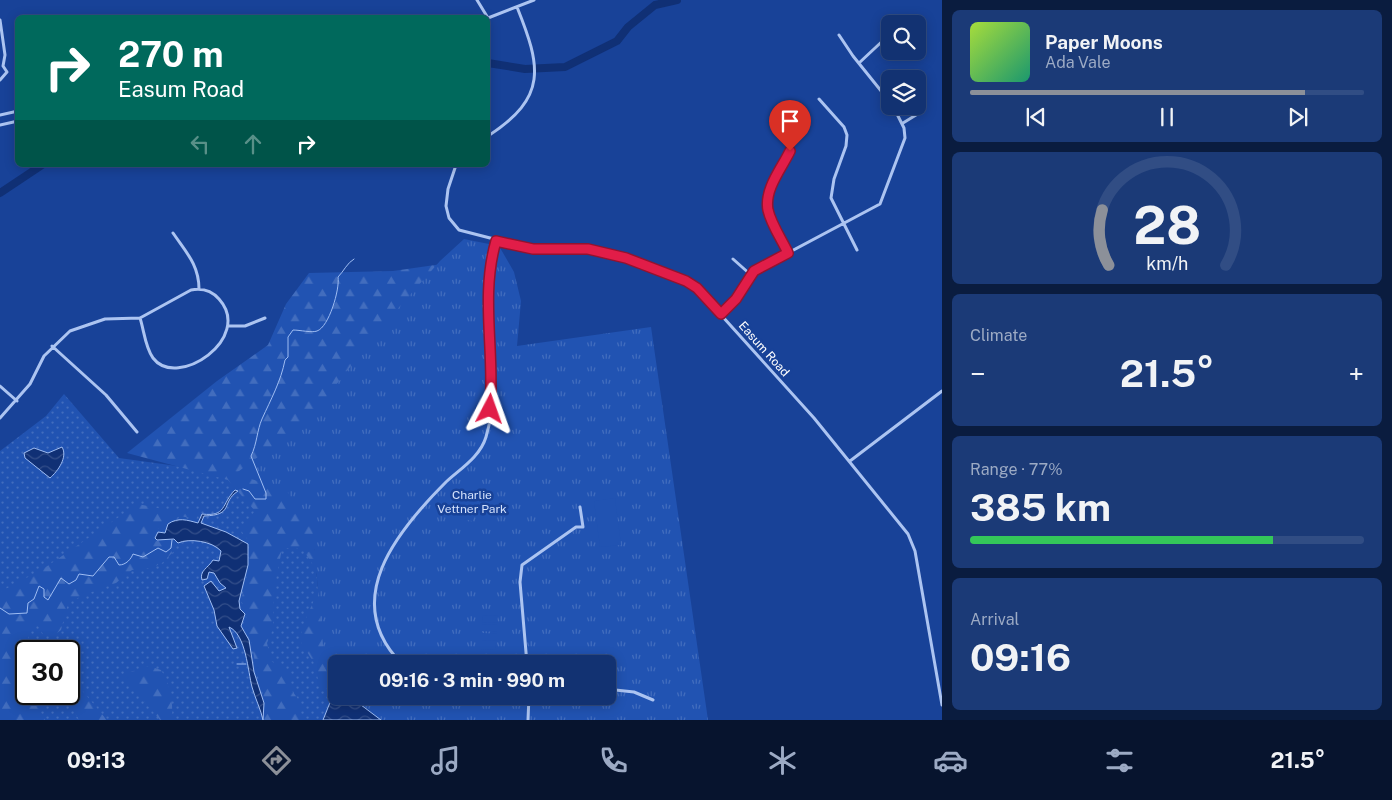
<!DOCTYPE html>
<meta charset="utf-8">
<style>
:root{--surface:#123272;--page:#1b3a77;--text:#f1f3f6;--muted:#9caac4;--line:#314d84;--accent:#8c9099}
body{margin:0;font-family:"Public Sans",sans-serif;background:var(--page);color:var(--text);height:100vh;display:flex;flex-direction:column;font-size:19px;white-space:nowrap}
*{box-sizing:border-box;margin:0}
p{font-size:16px;color:var(--muted)}
.icon{flex:none;width:28px;height:28px;fill:none;stroke:currentColor;stroke-width:2;stroke-linecap:round;stroke-linejoin:round}
.map{position:relative;flex:1;overflow:hidden}
.drawer{display:flex;flex-direction:column;gap:10px;padding:10px;background:#0a1c3f;width:450px}
.drawer>*{flex:none}
.banner{position:absolute;left:15px;top:15px;width:475px;height:152px;border-radius:8px;box-shadow:0 2px 12px #0003,0 0 0 1px var(--line);background:#00695c;color:#fff;overflow:hidden}
.controls{position:absolute;left:881px;top:15px;display:grid;gap:10px}
.controls a{display:grid;place-items:center;width:45px;height:45px;border-radius:8px;background:var(--surface);box-shadow:0 2px 12px #0003,0 0 0 1px var(--line);font-size:25px}
.speed{position:absolute;left:15px;top:640px;display:flex;gap:10px;font-size:25px;font-weight:700;text-align:center}
.speed>*{display:grid;place-content:center;width:65px;height:65px;border-radius:50%;background:var(--surface);box-shadow:0 2px 12px #0003,0 0 0 1px var(--line);line-height:1}
.speed .limit{border:2px solid #111;border-radius:8px;background:#fff;color:#111}
.pin{position:absolute;display:grid;place-items:center;width:42px;height:42px;color:#fff;margin:-51px -21px;border-radius:50% 50% 50% 0;rotate:-45deg;box-shadow:0 0 5px #0007}
.pin .icon{rotate:45deg}
.me{position:absolute;width:55px;margin:-28px;rotate:4deg;stroke-linejoin:round;filter:drop-shadow(0 0 4px #0008)}
.turn{display:flex;align-items:center;gap:18px;height:105px;padding:0 20px;font-size:22px}
.turn .icon{width:65px;height:65px;stroke-width:2.5}
.turn b{display:block;font-size:35px;line-height:42px}
.lanes{display:flex;align-items:center;height:48px;padding:0 20px;background:#0003;justify-content:center;gap:25px;direction:ltr}
.lanes .off{opacity:.35}
.big{font-size:38px;font-weight:700;line-height:1.1}
.drawer .tile{flex:1;display:flex;flex-direction:column;justify-content:center;gap:8px;min-width:0;padding:0 18px;border-radius:8px;background:var(--page)}
.drawer .dial{align-items:center;gap:0}
.dial svg{height:130px;overflow:visible;fill:none;stroke:var(--line);stroke-width:7;stroke-linecap:round;text-anchor:middle}
.dial text{fill:var(--text);stroke:none}
.song{display:flex;align-items:center;gap:15px}
.cover{width:60px;height:60px;border-radius:8px;background:linear-gradient(135deg,hsl(80 70% 55%),hsl(160 70% 35%))}
.played{height:5px;border-radius:2px;background:linear-gradient(90deg,var(--accent) 85%,var(--line) 85%)}
.keys{display:flex;justify-content:space-around;direction:ltr}
.heat{display:flex;justify-content:space-between;align-items:center;font-size:28px;direction:ltr}
.charge{height:8px;border-radius:4px;background:linear-gradient(90deg,#34c759 77%,var(--line) 0)}
.trip{position:absolute;left:328px;top:655px;width:288px;height:50px;border-radius:8px;background:var(--surface);box-shadow:0 2px 12px #0003,0 0 0 1px var(--line);font-weight:700;line-height:50px;text-align:center}
.tabs{display:flex;height:80px;justify-content:space-around;align-items:center;background:#07142e;color:var(--muted)}
.tabs .icon{width:35px;height:35px}
.tabs .active{color:var(--accent)}
.tabs b{font-size:22px;color:var(--text)}
main{display:flex;flex:1;min-height:0}
.map>svg:first-child{display:block}
</style>
<main>
<div class="map">
<svg width="942" height="720" viewBox="0 0 942 720">
<defs>
<pattern id="grass-dots" width="8" height="8" patternUnits="userSpaceOnUse" patternTransform="scale(1.25)"><rect width="8" height="8" fill="#2153b2"/><path d="M2 2h.1M6 6h.1" fill="none" stroke="#426dbe" stroke-width="1.8" stroke-linecap="round"/></pattern>
<pattern id="forest-firs" width="22" height="20" patternUnits="userSpaceOnUse" patternTransform="scale(1.25)"><rect width="22" height="20" fill="#2153b2"/><path d="M5 1l3.5 6h-7zM16 11l3.5 6h-7z" fill="#426dbe"/></pattern>
<pattern id="park-tufts" width="24" height="20" patternUnits="userSpaceOnUse" patternTransform="scale(1.25)"><rect width="24" height="20" fill="#2153b2"/><path d="M3 7l-1-3M5 7V3M7 7l1-3M15 17l-1-3M17 17v-4M19 17l1-3" fill="none" stroke="#426dbe"/></pattern>
<pattern id="water-waves" width="16" height="10" patternUnits="userSpaceOnUse" patternTransform="scale(1.25)"><rect width="16" height="10" fill="#103075"/><path d="M0 5q4-4 8 0t8 0" fill="none" stroke="#344f8a"/></pattern>
</defs>
<rect width="100%" height="100%" fill="#184298"/>
<path fill="url(#grass-dots)" fill-rule="evenodd" d="M64,394L119,458L235,474L312,524L325,667L336,692V720H0V451L46,416ZM26,651H69V694H26Z"/>
<path fill="url(#forest-firs)" d="M456,262L335,541L311,551L321,549L336,690L320,687L314,663L299,639C302,633 303,627 305,621C317,590 328,584 305,553L311,551H301L295,547L282,549L274,589L273,629L267,643L271,661L292,674L288,685L298,699L302,720H264L266,705L256,670L252,644L244,624L248,613L241,601L247,577L251,544L242,532L243,526L255,511L228,480L127,453L217,381L268,345L286,304L309,273L393,271Z
M138,504L162,509L200,511L196,519L180,516L156,530L151,541L176,540L175,550L162,563L151,568L132,570L116,583L86,594L68,603L61,630L53,636L43,634L36,623L28,630L29,651H26V694H39L40,711L45,720H0V592L43,569Z
M149,666L161,670C171,686 173,701 172,720H160L124,678L127,673Z
M69,675L107,720H79L65,694H69Z"/>
<path fill="url(#park-tufts)" d="M464,239L499,246L514,272L521,301L517,346L651,327L708,720H336L337,696H606V664H336V692L325,667L312,524L286,490L235,474L309,419L385,323L440,261Z"/>
<path fill="#2153b2" d="M615,498L621,545L600,547L594,501Z
M461,510L474,512L472,521L460,518Z
M483,615L498,616L497,623L482,622Z
M482,624L497,625V632L482,631Z
M482,633L497,634V641L482,640Z
M481,643H496L495,650L481,649Z"/>
<path fill="url(#water-waves)" stroke="#9fbdf3" d="M62,447C68,457 58,471 50,478L25,458L24,453L34,448L48,453Z
M235,490L238,491C220,503 235,515 204,516L201,523L226,532L248,544V565L239,601L240,609L245,614L241,626L249,640L254,672L264,703L263,720C261,710 255,698 252,687C248,672 246,634 229,627L237,648L233,649L217,626L214,610L204,586L211,581L219,591L226,588L220,583L214,573L209,572L207,579L202,580C199,571 208,568 213,560L219,561L221,551C212,541 189,538 178,543L174,539L157,540L155,538L158,532L165,533L168,524C178,517 187,520 198,523L202,514C227,517 221,504 235,490Z
M336,695L353,699L381,720H323L331,700Z"/>
<g fill="none" stroke-linecap="round" stroke-linejoin="round">
<path stroke="#9fbdf3" stroke-width="1" d="M243,489L249,491L255,499H266V493L251,456C257,444 257,430 262,419C271,399 281,381 285,360L288,357V337L293,330C300,330 312,333 317,331C329,327 340,289 338,277C344,271 347,263 354,259
M0,608L9,614L27,613L28,603L34,599L39,586L44,589V597L48,600L61,578L69,584L76,580L79,574L93,576L109,557H114L119,565C126,565 131,559 133,554L143,557L158,548L166,552L171,548L172,540
M237,664H246"/>
<path stroke="#103075" stroke-width="8" d="M488,63L525,69L565,67L617,41L628,27L655,5L677,0
M0,193L42,165"/>
<path stroke="#acc4f1" stroke-width="3" d="M477,0L488,18
M488,18L534,0
M0,20L5,55L3,66L7,72L0,80
M839,35L853,56L890,102
M859,63L890,34
M819,99L844,127L847,135L846,146L834,179L831,198L857,250
M0,115L18,111
M903,123L916,115
M0,125L18,121
M488,136C548,97 541,67 517,7
M456,165L448,189L446,206L449,218L459,230L533,249L582,248L610,253L677,277L694,285L814,418L908,534L915,551L942,705
M173,233C186,252 199,265 199,289
M788,253C782,240 772,225 769,211C764,191 781,166 790,149
M733,259L751,275
M721,313L736,299L754,271L880,204L905,138L904,128L893,106
M229,326H245L265,318
M52,346L106,395L137,432
M0,386L17,401
M0,418L30,384L44,356L70,331L105,319L140,318L191,290C201,288 211,290 219,299C254,338 177,390 153,358C145,347 144,330 140,318
M850,461L942,391
M402,664C339,601 397,531 446,482C460,469 480,457 486,437C505,373 477,306 496,241
M527,664L520,582L522,565L576,527H583L580,507
M606,689L634,692L653,700
M528,720L529,696"/>
</g>
<g fill="none" stroke-linecap="round" stroke-linejoin="round">
<defs>
<path id="route" d="M490,409C495,352 480,296 496,241L533,249H588L626,258L686,281L697,288L721,314L736,299L754,271L788,253C782,240 771,224 768,210C764,189 782,168 790,151"/>
</defs>
<use href="#route" stroke="#92132f" stroke-width="12"/>
<use href="#route" stroke="#e11d48" stroke-width="9"/>
</g>
<g text-anchor="middle" dominant-baseline="central" stroke-width="5" stroke-linejoin="round" paint-order="stroke">
<g font-size="12" fill="#fff" stroke="#184298">
<text transform="translate(764 349) rotate(48)">Easum Road</text>
</g>
<g font-size="12" fill="#d3e1fc" stroke="#184298">
<text x="472" y="495">Charlie<tspan x="472" dy="14">Vettner Park</tspan></text>
</g>
</g>
</svg>
<div class="controls">
<a><svg class="icon" aria-label="search" viewBox="0 0 24 24"><circle cx="10" cy="10" r="6"/><path d="M15 15l6 6"/></svg></a>
<a><svg class="icon" aria-label="layers" viewBox="0 0 24 24"><path d="M12 4l9 5-9 5-9-5zM3 14l9 5 9-5"/></svg></a>
</div>
<div class="speed"><div class="limit">30</div></div>
<div class="pin" style="left:790px;top:151px;background:#d93025"><svg class="icon" aria-label="arrive" viewBox="0 0 24 24"><path d="M6 21V4h12l-3 4 3 4H6"/></svg></div>
<svg class="me" style="left:490px;top:409px" viewBox="-20 -20 40 40"><path d="M0-17L14 15 0 8-14 15z" fill="#e11d48" stroke="#fff" stroke-width="4"/></svg>
<div class="trip">09:16 · 3 min · 990 m</div>
<div class="banner">
<div class="turn"><svg class="icon" aria-label="right" viewBox="0 0 24 24"><path d="M7 20v-9h11M14 6l5 5-5 5"/></svg><div><b>270 m</b>Easum Road</div></div>
<div class="lanes"><svg class="icon off" aria-label="left" viewBox="0 0 24 24"><path d="M17 20v-9H6M10 6l-5 5 5 5"/></svg><svg class="icon off" aria-label="ahead" viewBox="0 0 24 24"><path d="M12 20V5M6 11l6-6 6 6"/></svg><svg class="icon" aria-label="right" viewBox="0 0 24 24"><path d="M7 20v-9h11M14 6l5 5-5 5"/></svg></div>
</div>
</div>
<section class="drawer">
<div class="tile">
<div class="song"><i class="cover"></i><div><b>Paper Moons</b><p>Ada Vale</p></div></div>
<div class="played"></div>
<div class="keys"><svg class="icon" aria-label="previous" viewBox="0 0 24 24"><path d="M18 5L8 12l10 7zM5 5v14"/></svg><svg class="icon" aria-label="pause" viewBox="0 0 24 24"><path d="M8 5v14M16 5v14"/></svg><svg class="icon" aria-label="next" viewBox="0 0 24 24"><path d="M6 5l10 7-10 7zM19 5v14"/></svg></div>
</div>
<div class="tile dial"><svg viewBox="0 0 100 80">
<path d="M14 69A42 42 0 1 1 86 69"/>
<path d="M14 69A42 42 0 0 1 10 35" stroke="#8c9099"/>
<text x="50" y="56" font-size="32" font-weight="700">28</text>
<text x="50" y="72" font-size="11">km/h</text>
</svg></div>
<div class="tile"><p>Climate</p>
<div class="heat"><a>−</a><b class="big">21.5°</b><a>+</a></div>
</div>
<div class="tile"><p>Range · 77%</p><b class="big">385 km</b><div class="charge"></div></div>
<div class="tile"><p>Arrival</p><b class="big">09:16</b></div>
</section>
</main>
<nav class="tabs">
<b>09:13</b>
<svg class="icon active" aria-label="directions" viewBox="0 0 24 24"><path d="M12 3l9 9-9 9-9-9zM9 14v-3h6M13 9l2 2-2 2"/></svg>
<svg class="icon" aria-label="music" viewBox="0 0 24 24"><path d="M9 18V5l10-2v13"/><circle cx="6" cy="18" r="3"/><circle cx="16" cy="16" r="3"/></svg>
<svg class="icon" aria-label="phone" viewBox="0 0 24 24"><path d="M5 4h4l2 5-3 2q2 4 5 5l2-3 5 2v4C11 20 4 13 5 4z"/></svg>
<svg class="icon" aria-label="climate" viewBox="0 0 24 24"><path d="M12 3v18M4 7l16 10M4 17L20 7"/></svg>
<svg class="icon" aria-label="car" viewBox="0 0 24 24"><path d="M5 17H2v-5l4-1 3-4h7l3 4 3 1v5h-3M9 17h6M6 11h13"/><circle cx="7" cy="17" r="2"/><circle cx="17" cy="17" r="2"/></svg>
<svg class="icon" aria-label="filters" viewBox="0 0 24 24"><path d="M4 7h16M4 17h16"/><circle cx="9" cy="7" r="2"/><circle cx="15" cy="17" r="2"/></svg>
<b>21.5°</b>
</nav>
